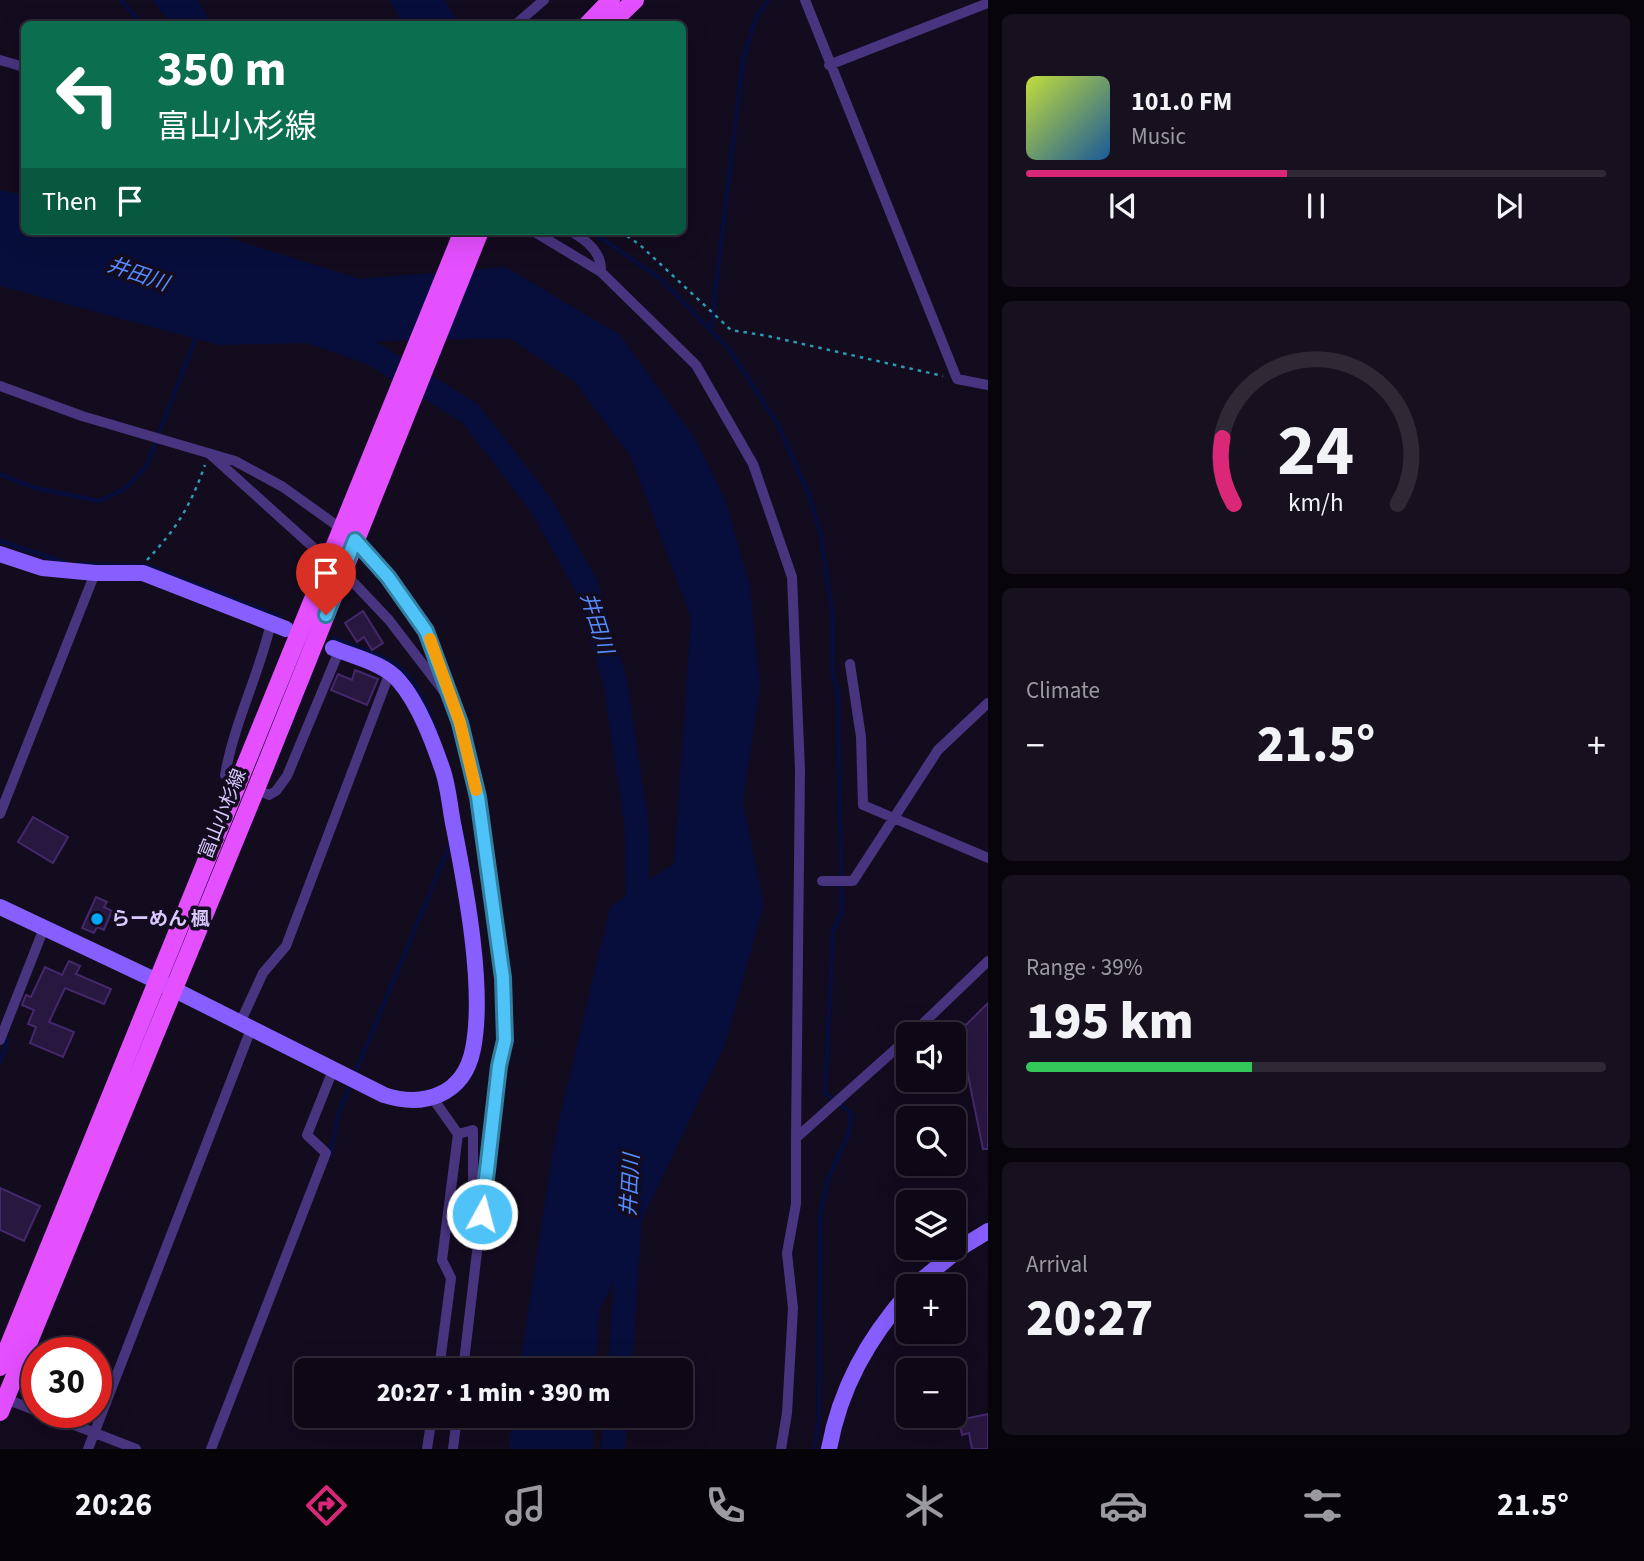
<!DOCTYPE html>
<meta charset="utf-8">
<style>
:root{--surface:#0e0816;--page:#17111f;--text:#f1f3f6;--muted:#9b9aa1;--line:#2e2935;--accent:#db2777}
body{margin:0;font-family:"Source Sans 3","Noto Sans JP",sans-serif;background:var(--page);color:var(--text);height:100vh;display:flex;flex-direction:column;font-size:26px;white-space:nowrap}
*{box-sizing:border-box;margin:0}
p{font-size:23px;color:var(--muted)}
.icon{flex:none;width:38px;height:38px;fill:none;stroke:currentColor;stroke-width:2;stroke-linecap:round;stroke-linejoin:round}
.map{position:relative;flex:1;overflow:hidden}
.details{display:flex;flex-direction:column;gap:14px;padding:14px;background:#08040c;width:656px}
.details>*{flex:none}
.guide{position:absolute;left:21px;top:21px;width:665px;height:214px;border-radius:10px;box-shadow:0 7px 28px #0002,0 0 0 2px var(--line);background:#0b6e4f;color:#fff;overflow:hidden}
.fabs{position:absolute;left:896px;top:1022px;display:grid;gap:14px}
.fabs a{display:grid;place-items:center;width:70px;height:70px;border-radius:10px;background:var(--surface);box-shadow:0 7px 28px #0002,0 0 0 2px var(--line);font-size:35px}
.speed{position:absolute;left:21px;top:1337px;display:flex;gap:14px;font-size:35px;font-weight:700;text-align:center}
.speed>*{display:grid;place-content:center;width:91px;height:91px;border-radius:50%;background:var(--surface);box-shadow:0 7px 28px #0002,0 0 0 2px var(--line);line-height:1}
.speed .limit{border:10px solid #d22;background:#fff;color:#111}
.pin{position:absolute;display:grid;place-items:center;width:60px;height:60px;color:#fff;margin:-72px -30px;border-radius:50% 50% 50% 0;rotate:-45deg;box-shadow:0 0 7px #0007}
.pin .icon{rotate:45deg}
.me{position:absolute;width:77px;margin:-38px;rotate:7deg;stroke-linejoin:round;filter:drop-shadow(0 0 5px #0008)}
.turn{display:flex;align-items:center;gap:24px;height:147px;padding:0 21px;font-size:32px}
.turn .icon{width:91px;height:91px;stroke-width:2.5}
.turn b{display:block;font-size:49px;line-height:60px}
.then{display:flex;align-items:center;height:66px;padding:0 21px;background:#0003;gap:14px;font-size:26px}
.big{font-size:52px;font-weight:800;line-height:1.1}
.details .widget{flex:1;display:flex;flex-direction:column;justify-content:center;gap:10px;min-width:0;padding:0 24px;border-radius:10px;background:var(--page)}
.details .dial{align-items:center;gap:0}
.dial svg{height:182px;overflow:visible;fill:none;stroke:var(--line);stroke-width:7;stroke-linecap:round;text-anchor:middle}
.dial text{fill:var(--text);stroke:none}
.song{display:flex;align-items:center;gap:21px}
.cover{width:84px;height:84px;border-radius:10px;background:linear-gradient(135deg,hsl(70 70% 55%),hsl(210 70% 35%))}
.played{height:7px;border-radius:4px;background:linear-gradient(90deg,var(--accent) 45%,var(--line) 45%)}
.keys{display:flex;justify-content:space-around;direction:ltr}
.heat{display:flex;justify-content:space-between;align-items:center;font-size:38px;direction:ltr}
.charge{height:10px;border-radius:5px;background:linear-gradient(90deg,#34c759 39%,var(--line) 0)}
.trip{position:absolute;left:294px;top:1358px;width:399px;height:70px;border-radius:10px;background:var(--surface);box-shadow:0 7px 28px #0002,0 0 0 2px var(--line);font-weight:800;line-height:70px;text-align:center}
.tabs{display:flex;height:112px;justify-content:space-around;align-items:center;background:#060309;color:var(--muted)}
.tabs .icon{width:49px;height:49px}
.tabs .active{color:var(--accent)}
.tabs b{font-size:32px;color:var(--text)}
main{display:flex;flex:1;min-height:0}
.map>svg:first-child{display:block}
</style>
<main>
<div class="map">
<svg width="988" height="1449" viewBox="0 0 988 1449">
<rect width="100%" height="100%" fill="#130b1e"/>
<path fill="#070e3b" d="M152,0H198L211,24H172Z
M390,0H445L459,24H402Z
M0,190L24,195V231H207L360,279L506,267L620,335L695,438L726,501L750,587L760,688L743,803L764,904L725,1045L599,1312L596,1370H519L555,1138L610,907L674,863L691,618L631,457L574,381L509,338L219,345L0,286Z
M513,1416H594L593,1449H509Z"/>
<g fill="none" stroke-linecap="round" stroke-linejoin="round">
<path stroke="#070e3b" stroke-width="4.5" d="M121,0L142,24
M591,231L661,279L729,349L777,423L808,492L821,535L833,619V676L838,691L842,912L833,932L825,1093L851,1113L849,1133L829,1177L820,1215L819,1420L814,1449
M711,327L743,60L756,18L768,0
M0,474L35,488L100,501L125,489L146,467L197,335
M0,541L66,563
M78,564L148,566L280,617
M333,638C400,664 411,660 436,732
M0,1062L8,1040
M330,1156L338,1115L451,842"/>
<path stroke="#070e3b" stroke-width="24" d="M308,331L370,352L470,413L541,505L586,585L615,681L637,828L638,922
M620,1370L630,1217
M613,1449L616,1416"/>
</g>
<path fill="#28173f" stroke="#45286c" stroke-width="2" d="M363,611L383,643L372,650L364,637L357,642L345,623Z
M355,670L378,679L367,705L331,690L338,674L352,680Z
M33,817L68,837L53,863L18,842Z
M96,897L107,902L104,907L112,911L104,930L97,927L94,933L82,928Z
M69,961L80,966L76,974L111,989L104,1004L65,988L49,1022L74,1032L63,1057L30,1043L36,1027L28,1024L34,1010L22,1005L26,995L31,997L45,967L62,975Z
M988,1003V1149H983L958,1026L967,1024Z
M0,1188L40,1206L24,1241L0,1230Z
M988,1414V1449H972L969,1433L962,1435L959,1420Z"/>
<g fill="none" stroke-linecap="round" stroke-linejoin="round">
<path stroke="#299cb2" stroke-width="2.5" stroke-dasharray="3.5 5" stroke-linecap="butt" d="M620,231L640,245L731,330L768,336L943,376
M147,560C177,528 190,507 205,465"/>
<path stroke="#48347f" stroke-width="10" d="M805,0L957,379L988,385
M516,24L544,0
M0,60L24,67
M829,65L988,3
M533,231L601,272L696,365L753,464L792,577L800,770L796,1138
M571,231C587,241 602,252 601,272
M0,386L82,416L235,461L283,487L343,530
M211,455L314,548
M355,540C381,567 410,599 427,633C472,722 487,830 498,928C503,974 510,1020 499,1066L463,1370
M352,581L389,620L448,697
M850,664L861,737L863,805L988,858
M239,784L225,775C234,723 259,675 271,623
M256,789L269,795L276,791L287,776L339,651
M0,814L95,573
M822,881H853L938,750L988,703
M240,1023L263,973L286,946L390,672
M912,1034L988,961
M0,1040L44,928
M434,1100L458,1134L473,1130V1218L477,1234
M439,1370L451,1278L442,1260L458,1134
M6,1399L37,1411
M41,1412L136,1449
M88,1449L251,1029
M211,1449L326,1153L307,1135L333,1070
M427,1449L432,1416
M453,1449L457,1416
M781,1449L787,1413L793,1308L787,1253L796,1204V1138L908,1038"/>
<path stroke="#875fff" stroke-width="16" d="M0,554L42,568L95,573H143L286,629
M0,907L159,982L384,1095C424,1108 464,1095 473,1049C485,989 466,889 454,828C450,810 449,789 443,771C433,742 419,704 399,681C384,663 354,657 333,648
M914,1286L962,1247L988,1231
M829,1449C840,1388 868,1339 908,1293"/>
<path stroke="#e44fff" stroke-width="18" d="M588,24L611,0
M610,24L635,0
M0,1367L463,231
M0,1412L256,789L480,231"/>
</g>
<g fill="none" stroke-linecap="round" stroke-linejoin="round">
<defs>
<path id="route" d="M326,615L355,540L388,577L426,631L460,723L478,797L503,978L505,1040L499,1066L482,1214"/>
</defs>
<use href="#route" stroke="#337fa1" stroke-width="18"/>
<use href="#route" stroke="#4fc3f7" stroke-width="12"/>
<path stroke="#f59e0b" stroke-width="12" d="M430,639L460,723L476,790"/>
</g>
<circle fill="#00a5f3" stroke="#130b1e" stroke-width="2.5" cx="97" cy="919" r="7"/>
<g text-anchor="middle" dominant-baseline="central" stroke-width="7" stroke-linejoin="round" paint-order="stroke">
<g font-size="19" fill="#dbc8ff" stroke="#130b1e">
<text transform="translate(223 814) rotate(-68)">富山小杉線</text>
</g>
<g font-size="19" font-weight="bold" fill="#dbc8ff" stroke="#130b1e" text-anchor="start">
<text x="111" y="919">らーめん 楓</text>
</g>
<g font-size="21" font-style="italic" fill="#568bff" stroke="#130b1e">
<text transform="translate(138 274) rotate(19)">井田川</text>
<text transform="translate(597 623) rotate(72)">井田川</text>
<text transform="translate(630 1185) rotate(-87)">井田川</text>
</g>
</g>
</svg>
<div class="fabs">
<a><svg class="icon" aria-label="sound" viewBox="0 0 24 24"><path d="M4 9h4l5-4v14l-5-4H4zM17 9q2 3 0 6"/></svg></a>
<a><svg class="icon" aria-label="search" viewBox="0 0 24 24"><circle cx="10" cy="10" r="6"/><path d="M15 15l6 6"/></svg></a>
<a><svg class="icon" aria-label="layers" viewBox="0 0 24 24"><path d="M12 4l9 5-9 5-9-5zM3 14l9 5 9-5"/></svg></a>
<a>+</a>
<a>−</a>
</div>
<div class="speed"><div class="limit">30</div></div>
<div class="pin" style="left:326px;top:615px;background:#d93025"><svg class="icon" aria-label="arrive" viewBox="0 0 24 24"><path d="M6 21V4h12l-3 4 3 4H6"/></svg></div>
<svg class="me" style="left:482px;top:1214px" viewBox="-20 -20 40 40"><circle r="17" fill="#4fc3f7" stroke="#fff" stroke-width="3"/><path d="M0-11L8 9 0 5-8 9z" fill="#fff"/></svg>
<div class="trip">20:27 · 1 min · 390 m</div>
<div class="guide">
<div class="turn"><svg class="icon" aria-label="left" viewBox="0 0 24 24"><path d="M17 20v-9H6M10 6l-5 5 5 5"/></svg><div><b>350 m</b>富山小杉線</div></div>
<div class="then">Then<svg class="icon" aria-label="arrive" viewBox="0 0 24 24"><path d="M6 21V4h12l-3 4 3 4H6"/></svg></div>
</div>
</div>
<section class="details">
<div class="widget">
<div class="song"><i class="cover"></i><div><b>101.0 FM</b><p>Music</p></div></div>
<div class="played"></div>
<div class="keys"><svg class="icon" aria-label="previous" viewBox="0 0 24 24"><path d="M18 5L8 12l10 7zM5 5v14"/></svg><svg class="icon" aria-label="pause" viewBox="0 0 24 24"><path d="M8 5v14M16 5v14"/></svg><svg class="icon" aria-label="next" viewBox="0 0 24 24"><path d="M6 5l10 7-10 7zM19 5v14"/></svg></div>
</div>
<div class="widget dial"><svg viewBox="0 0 100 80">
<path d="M14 69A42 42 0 1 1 86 69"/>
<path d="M14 69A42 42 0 0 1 9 40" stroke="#db2777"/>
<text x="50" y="56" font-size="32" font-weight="700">24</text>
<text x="50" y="72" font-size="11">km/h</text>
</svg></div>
<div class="widget"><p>Climate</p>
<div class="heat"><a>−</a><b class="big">21.5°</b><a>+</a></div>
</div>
<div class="widget"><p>Range · 39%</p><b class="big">195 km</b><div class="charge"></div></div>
<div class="widget"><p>Arrival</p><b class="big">20:27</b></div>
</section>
</main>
<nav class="tabs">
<b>20:26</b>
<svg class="icon active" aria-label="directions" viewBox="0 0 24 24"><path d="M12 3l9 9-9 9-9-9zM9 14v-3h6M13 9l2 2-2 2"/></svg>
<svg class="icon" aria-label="music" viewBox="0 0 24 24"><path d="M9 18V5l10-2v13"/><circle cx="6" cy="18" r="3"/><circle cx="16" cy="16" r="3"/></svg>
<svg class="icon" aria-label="phone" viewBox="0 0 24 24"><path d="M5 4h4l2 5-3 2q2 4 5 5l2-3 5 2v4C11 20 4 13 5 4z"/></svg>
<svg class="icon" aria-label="climate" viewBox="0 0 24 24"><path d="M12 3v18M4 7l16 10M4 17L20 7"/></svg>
<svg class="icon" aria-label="car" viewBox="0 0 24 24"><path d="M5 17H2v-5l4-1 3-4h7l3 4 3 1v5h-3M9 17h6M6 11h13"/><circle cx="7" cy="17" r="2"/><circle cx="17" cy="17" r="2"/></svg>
<svg class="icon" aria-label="filters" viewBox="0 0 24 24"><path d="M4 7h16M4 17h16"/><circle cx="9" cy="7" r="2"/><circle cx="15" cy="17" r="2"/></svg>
<b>21.5°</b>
</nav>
